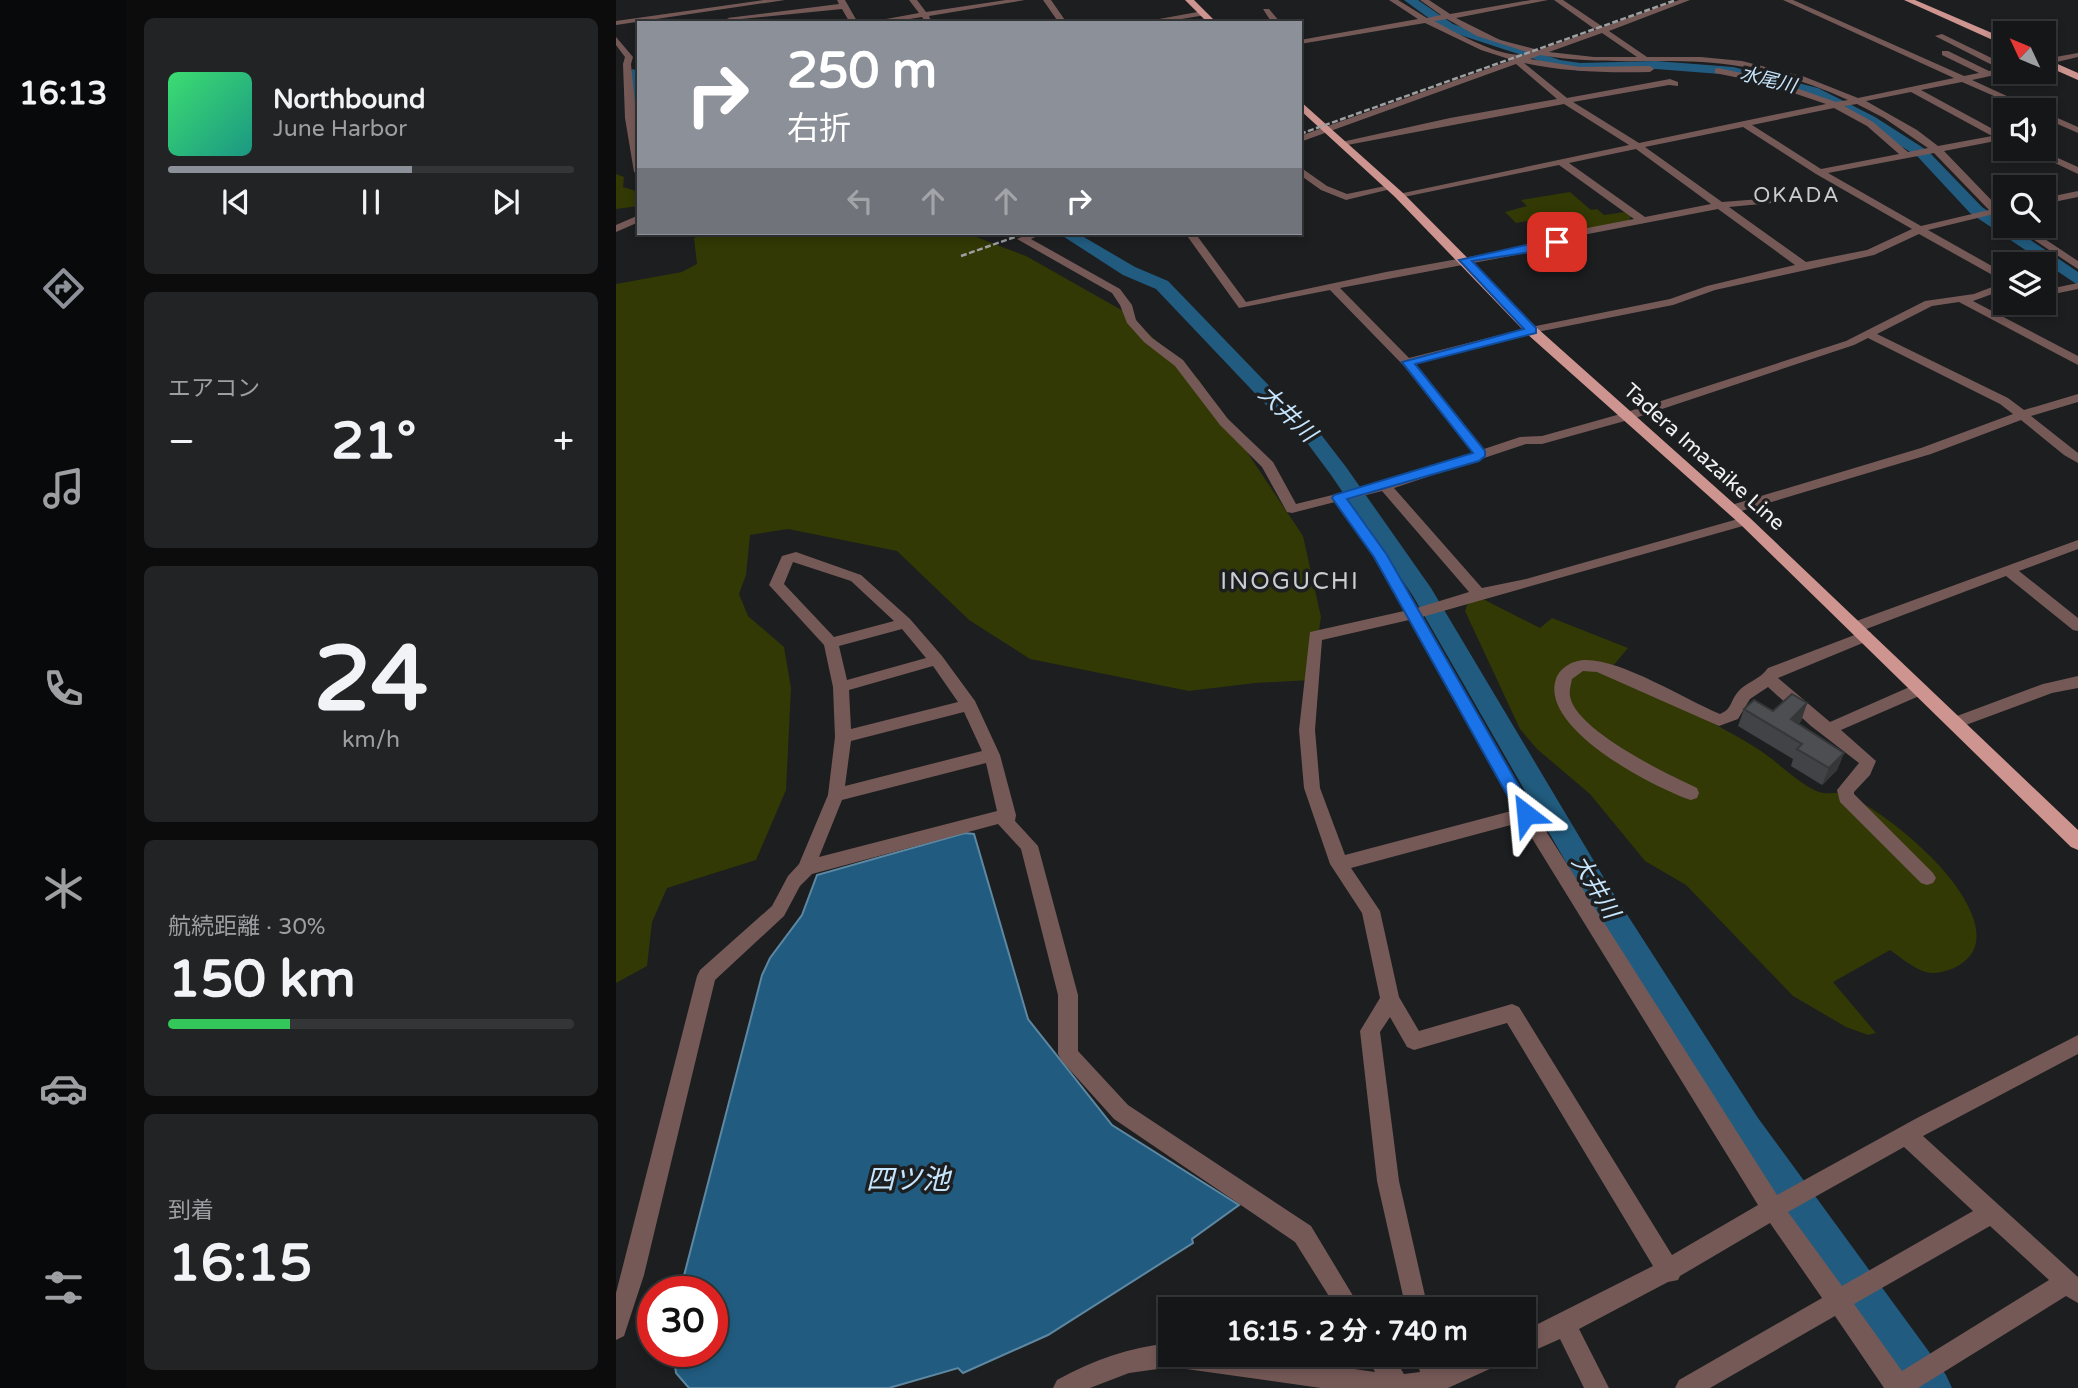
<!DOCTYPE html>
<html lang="ja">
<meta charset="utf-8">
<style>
:root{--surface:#151618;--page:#222325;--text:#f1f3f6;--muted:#9d9fa2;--line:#343537;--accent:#8c9099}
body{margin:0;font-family:"Varela Round","Noto Sans JP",sans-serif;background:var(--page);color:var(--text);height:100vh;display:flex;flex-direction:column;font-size:26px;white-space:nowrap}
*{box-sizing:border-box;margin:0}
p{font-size:23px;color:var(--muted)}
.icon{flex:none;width:38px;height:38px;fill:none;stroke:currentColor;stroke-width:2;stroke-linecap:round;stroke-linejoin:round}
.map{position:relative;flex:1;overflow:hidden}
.panel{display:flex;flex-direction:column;gap:18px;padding:18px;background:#0c0c0d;width:490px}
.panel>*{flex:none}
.guide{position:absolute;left:21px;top:21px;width:665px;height:214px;border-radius:0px;box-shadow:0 4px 10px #0003,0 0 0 2px var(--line);background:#8c9099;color:#fff;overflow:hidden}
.needle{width:46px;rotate:314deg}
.controls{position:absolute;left:1377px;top:21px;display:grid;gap:14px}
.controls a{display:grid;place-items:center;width:63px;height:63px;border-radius:0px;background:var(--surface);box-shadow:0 4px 10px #0003,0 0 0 2px var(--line);font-size:35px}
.speed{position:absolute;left:21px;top:1276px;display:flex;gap:14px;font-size:35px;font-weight:700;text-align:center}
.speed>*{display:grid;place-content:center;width:91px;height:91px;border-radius:50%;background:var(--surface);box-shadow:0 4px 10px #0003,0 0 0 2px var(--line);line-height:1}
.speed .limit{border:10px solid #d22;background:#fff;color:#111}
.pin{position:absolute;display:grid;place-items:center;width:60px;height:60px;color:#fff;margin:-30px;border-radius:14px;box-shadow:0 4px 10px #0006}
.me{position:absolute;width:77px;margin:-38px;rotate:331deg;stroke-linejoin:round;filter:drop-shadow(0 0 5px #0008)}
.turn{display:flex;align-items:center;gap:24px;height:147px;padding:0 35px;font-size:32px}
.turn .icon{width:91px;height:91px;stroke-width:2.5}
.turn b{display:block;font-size:49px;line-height:60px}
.lanes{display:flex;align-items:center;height:66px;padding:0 35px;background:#0003;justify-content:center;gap:35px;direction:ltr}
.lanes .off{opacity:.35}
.big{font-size:52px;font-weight:700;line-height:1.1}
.panel .widget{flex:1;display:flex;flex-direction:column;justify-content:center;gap:10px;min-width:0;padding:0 24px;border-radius:10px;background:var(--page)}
.panel .dial{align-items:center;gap:0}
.dial b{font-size:91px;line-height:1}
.song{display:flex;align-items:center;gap:21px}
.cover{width:84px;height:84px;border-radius:10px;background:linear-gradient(135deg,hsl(140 70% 55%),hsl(170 70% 35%))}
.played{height:7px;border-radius:4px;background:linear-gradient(90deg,var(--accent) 60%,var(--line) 60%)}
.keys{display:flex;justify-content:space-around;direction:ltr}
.heat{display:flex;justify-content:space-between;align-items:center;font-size:38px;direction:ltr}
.charge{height:10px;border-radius:5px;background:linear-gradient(90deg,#34c759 30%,var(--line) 0)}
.trip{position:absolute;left:542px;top:1297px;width:378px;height:70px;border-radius:0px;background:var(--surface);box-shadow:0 4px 10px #0003,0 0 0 2px var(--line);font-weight:700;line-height:70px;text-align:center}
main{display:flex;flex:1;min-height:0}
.dock{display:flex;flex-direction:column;width:126px;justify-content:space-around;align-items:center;background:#08090a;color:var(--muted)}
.dock .icon{width:49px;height:49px}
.dock .selected{color:var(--accent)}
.dock b{font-size:32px;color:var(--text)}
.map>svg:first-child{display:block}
</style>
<main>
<nav class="dock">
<b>16:13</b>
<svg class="icon selected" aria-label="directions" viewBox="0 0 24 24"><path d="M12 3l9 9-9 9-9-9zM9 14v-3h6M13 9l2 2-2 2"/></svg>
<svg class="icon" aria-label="music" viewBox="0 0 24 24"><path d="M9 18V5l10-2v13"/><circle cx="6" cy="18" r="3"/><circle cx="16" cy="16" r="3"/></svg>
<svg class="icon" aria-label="phone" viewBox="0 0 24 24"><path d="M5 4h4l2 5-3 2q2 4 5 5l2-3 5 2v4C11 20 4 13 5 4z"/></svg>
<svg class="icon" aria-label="climate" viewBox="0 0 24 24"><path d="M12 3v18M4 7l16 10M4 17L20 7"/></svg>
<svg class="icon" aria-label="car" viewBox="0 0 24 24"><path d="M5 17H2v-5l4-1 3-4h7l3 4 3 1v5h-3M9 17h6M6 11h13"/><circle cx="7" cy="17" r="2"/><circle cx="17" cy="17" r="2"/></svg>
<svg class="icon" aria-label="filters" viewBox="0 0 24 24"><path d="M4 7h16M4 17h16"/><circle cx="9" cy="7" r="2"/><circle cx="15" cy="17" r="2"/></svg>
</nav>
<section class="panel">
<div class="widget">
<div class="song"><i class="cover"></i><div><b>Northbound</b><p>June Harbor</p></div></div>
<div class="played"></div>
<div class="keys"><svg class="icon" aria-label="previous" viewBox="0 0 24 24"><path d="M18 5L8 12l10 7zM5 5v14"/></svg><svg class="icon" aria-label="pause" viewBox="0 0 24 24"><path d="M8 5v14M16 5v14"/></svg><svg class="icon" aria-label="next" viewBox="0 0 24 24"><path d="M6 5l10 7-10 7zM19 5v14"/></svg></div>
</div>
<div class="widget"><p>エアコン</p>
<div class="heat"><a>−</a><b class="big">21°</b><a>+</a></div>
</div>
<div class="widget dial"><b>24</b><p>km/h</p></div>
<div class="widget"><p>航続距離 · 30%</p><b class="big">150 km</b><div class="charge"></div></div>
<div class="widget"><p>到着</p><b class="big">16:15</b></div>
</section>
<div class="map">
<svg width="1462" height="1388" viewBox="0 0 1462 1388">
<rect width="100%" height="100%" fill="#1c1e20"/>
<path fill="#323904" d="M0,174L8,177L7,187L23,192V206L0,209Z
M954,192L975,210L981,209L988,215L1009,212L1015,216L1013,221L951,235L935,225L921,228L911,221L900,223L889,212L911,206L905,200Z
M89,233H350L410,256L509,312L583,380L687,536L705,617L696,680L639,683L573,691L414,659L353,620L281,551L172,529L134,535L130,575L123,594L132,616L168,647L175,688L170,790L140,860L51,888L36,922L31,966L0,983V284L66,272L81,264L78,238Z
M863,597L924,628L936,618L1012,648L991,673C1042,696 1094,719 1142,749C1161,761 1184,785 1203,792C1212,795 1222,791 1229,794C1260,808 1292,834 1315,857C1338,880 1385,937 1345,964C1336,970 1321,975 1310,972C1298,969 1284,957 1274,950L1217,982L1260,1033L1252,1035L1230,1027L1177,996L1070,885L1029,861L974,794L921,749L904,729L849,611L851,605Z"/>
<path fill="#215c80" stroke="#5e88a2" stroke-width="2" d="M349,833L358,834L412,1019L496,1125L623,1205L576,1239L577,1243L432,1335L347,1373L342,1368L273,1388H73L60,1373L57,1351H96V1292L64,1291L146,975L154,958L186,915L201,875Z"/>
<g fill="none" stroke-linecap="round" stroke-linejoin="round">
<path fill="#215c80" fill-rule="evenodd" d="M788,0H802L837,24L944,60L964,63L1040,61L1117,67L1202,88L1259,117L1312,151L1366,207L1390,223V226H1394L1462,272V285L1354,213L1302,157L1249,123L1192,94L1117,75L1040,69L964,71L942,67L829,30Z
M17,69L23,72V108L17,109L10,105V73Z
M442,233H461L519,267L552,281L666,399L700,428L730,467L815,588L994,888L1142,1118L1330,1375L1336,1388H1295L1120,1140L974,904L797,596L715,475L686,436L652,407L540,289L507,275Z"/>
<path fill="#755957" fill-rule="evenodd" d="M148,0H169L0,25V21Z
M221,0H229L242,23H234L226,9L115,20L111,18L223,4Z
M293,0H301L310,12L390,0H409L313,16L316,23H310L306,17L269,23H248L303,13Z
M427,0H435L451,23H443Z
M773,0H782L811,18L825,15L804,0H813L834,14L915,0H932L840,18L884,40L923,50L980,30L938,0H947L987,27L1063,0H1074L993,31L1031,57H1085L1126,61L1189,77L1242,98L1338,78L1167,0H1177L1348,76L1363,73L1326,55V51H1332L1373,71L1384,69L1319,36L1326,34L1390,65V72H1393L1356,80L1421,110H1410L1346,82L1305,90L1386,134L1390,133V139L1328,151L1382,207L1390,206V220L1378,214L1312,230L1390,274V289L1357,301L1462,356V365L1343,302L1316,306L1261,334L1392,398L1408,410L1462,394V402L1415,416L1462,453V463L1448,455L1405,420L1315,454L1122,512H1112L1110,509L1112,506L1305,448L1397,414L1384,404L1252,338L1238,345L1016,419L926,444H910L778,488L866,588L910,579L1129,517L1136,521L1134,524L806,617L916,809L1161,1195L1301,1118L1462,1035V1054L1307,1136L1462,1277V1303L1450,1296L1302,1388H1268L1219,1316L1094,1388H1059L1063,1380L1206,1298L1154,1223L1064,1276L1062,1280L1052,1282L963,1329L993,1388H968L944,1339L908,1355V1331L1037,1266L891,1023L798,1050L791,1047L774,1017L764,1032L783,1181L812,1309H790L761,1181L744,1031L764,998L746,913L714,864L688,788L683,730L694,632L788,611L758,556L719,502L676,513L671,512L646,467L604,425L559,366L528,342L511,323L504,305L496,293L401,239L414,233H428L415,239L504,289L516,305L520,320L536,338L567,360L612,419L657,462L680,504L765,483L857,453L787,365L714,290L623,308L569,233H579L630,302L770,272L919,245L966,229L1018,219L943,165L783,198L778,195L1013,145L948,104L726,146L721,143L834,118L941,99L900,64L684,142V136L896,60L865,50L809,23L684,44V40L802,19ZM831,19L861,36L914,53C890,62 841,33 818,21ZM986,33L1021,57H978L933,52ZM924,55C979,65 1032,59 1086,62C1137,65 1186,79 1232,100L1220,102L1154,79L1102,68L1099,69V73L1148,83L1210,104L1023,143L957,102L1053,85L1062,86V82L1054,79L951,98L908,63C950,72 991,73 1034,72L1038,69L1034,66L964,67L914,59ZM1295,92L1376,136L1322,146L1301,130L1250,101ZM1241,104L1268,118L1312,148L1292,152L1257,122L1228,106ZM1218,108L1251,126L1283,154L1205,169L1136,125ZM1127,127L1200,174L1296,229L1251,250L1190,262L1113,207L1166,202L1170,201V197L1106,202L1029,147ZM1020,149L1095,204L1029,217L953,163ZM1318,153L1373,210L1305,226L1212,173ZM1102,209L1179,265L1091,286L1054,299L915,327L793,358L724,288L921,251L972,234ZM1303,234L1389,282L1358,294L1309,301L1230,341L1008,413L926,436L904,437L868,449L799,364L916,333L1057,305L1099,290L1258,255ZM766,491L853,592L801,608L769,552L731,500ZM793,620L899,810L729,855L704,788L699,730L706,640ZM906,822L1142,1205L1056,1255L903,1007L896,1004L803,1031L783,997L764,911L735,868ZM1288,1147L1357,1211L1226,1286L1172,1212ZM1374,1226L1433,1280L1286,1371L1238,1304Z
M647,9H653L665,23H656Z
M587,11L590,15L541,23H521Z
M0,37L17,57L15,64L23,143V175L18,172L9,118L7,64L9,57L0,45Z
M1462,53V57L1428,65V59Z
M1428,112L1462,127V133L1428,118Z
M1410,149H1422L1462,167V174Z
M684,167L711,186L731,194L774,185L779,188L730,200L705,190L684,175Z
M1462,191V197L1428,204V198Z
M23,215V222L0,232V225Z
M1397,226H1409L1462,261V269Z
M1462,283V289L1428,296V290Z
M1462,540V549L1403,571L1462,618V631L1457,630L1390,576L1245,631H1235L1233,627L1235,623Z
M180,552L245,575L294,619L326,656L359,701L384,755L400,815L399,821L422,846L462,995V1051L512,1105L695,1226L745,1309H721L679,1242L498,1119L445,1060L442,1054V995L405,849L382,824L196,874L184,886L168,916L99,980L28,1275L8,1336L0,1340V1293L81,976L84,970L156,906L172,876L183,864L212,795L219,737L217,687L208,645L153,585L166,556ZM177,562L235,581L278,621L218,637L168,584ZM286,629L310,658L231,680L223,646ZM317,666L342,702L235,729L233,690ZM348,712L366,751L229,786L235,741ZM370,763L381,811L203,857L226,800Z
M1249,631L1254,632L1257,636L1254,640L1162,678L1214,722L1298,685H1310L1312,689L1310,693L1225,730L1260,761L1254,775L1238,792V794L1317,873L1320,878L1317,883L1311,885L1305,883L1224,802L1221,790L1243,763L1195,726L1152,687L1134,699L1122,719L1103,726L981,672L967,671L956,679C955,684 953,691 954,696C959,730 1051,774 1081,788L1083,793L1081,798L1075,800C1038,788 923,728 940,679C944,667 958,660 970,660C1007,660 1068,699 1104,714C1116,709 1114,702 1121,693C1129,682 1144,680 1152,668Z
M1462,676V688L1436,693L1339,729L1333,727L1331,723L1333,719L1427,684Z
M555,1343V1354H636L759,1372L750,1354H776L788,1374L804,1372L799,1354H823L826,1366L853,1354H893L889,1362L832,1388H705L556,1367L513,1373L474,1388H437L441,1380C478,1360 513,1347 555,1343Z"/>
<path fill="#ce948f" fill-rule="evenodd" d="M569,0H578L601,23H592Z
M1288,0H1299L1390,39V46Z
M1428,58L1462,73V80L1428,65Z
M684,101L787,193L920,327L1134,518L1462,830V850L1455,847L1124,524L910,333L779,197L684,110Z"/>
<path stroke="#9d9fa1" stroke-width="2.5" stroke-dasharray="6 2.5" stroke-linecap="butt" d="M684,134L1060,0
M345,256L410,233"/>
</g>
<path fill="#414346" d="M1191,703L1185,721L1182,724L1228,753L1221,770L1206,785L1175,766L1177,759L1122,726L1128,709L1157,711Z"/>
<path fill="#353739" d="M1191,703L1185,721L1171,735L1175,719Z
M1228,753L1221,770L1206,785L1213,768Z"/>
<path fill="#4c4e51" stroke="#353739" stroke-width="2" d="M1176,694L1191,703L1175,719L1228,753L1213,768L1181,749L1186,744L1128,709L1138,700L1157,711Z"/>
<path fill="#1a73e8" stroke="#114b97" stroke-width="2" d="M941,238L945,239V244L921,251L856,261L920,328V333L799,364L869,451V456L863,461L731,499L771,555L916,809L919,814L916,818H904L758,557L716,498L718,495L857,453L786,362L908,329L843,260Z"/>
<g text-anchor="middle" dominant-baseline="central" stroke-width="7" stroke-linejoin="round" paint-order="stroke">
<g font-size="19" font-style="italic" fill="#c7e6fd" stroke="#1c1e20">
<text transform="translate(1152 80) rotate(14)">水尾川</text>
</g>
<g font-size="21" letter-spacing="2" fill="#cbced1" stroke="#1c1e20">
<text x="1181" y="195">OKADA</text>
</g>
<g font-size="21" fill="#eef0f1" stroke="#1c1e20">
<text transform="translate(1088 457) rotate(42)">Tadera Imazaike Line</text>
</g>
<g font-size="23" font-style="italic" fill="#c7e6fd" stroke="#1c1e20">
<text transform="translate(671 414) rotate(44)">大井川</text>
<text transform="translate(979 887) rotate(59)">大井川</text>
</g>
<g font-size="24" letter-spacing="2" fill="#cbced1" stroke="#1c1e20">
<text x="674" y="581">INOGUCHI</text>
</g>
<g font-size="28" font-style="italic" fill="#c7e6fd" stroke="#1c1e20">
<text x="292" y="1180">四ツ池</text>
</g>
</g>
</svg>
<div class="controls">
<a><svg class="needle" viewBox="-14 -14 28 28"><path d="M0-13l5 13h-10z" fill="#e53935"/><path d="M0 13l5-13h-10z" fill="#9d9fa2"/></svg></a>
<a><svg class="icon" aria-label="sound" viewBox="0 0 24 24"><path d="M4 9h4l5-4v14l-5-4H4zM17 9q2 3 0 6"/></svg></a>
<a><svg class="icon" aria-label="search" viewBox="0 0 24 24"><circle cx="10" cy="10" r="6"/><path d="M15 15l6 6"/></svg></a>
<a><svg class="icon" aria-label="layers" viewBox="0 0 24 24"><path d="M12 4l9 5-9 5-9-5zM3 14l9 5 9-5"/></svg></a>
</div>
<div class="speed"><div class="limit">30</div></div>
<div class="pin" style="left:941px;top:242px;background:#d93025"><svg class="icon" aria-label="arrive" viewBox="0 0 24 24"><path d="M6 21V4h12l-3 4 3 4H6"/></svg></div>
<svg class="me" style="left:910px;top:814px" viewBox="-20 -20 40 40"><path d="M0-17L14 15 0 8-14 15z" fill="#1a73e8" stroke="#fff" stroke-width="4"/></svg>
<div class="trip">16:15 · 2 分 · 740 m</div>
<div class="guide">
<div class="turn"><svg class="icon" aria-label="right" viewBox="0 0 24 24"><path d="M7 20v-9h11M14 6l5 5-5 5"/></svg><div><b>250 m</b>右折</div></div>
<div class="lanes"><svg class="icon off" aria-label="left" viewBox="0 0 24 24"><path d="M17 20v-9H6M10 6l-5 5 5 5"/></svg><svg class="icon off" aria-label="ahead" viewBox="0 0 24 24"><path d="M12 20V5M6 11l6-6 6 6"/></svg><svg class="icon off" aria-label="ahead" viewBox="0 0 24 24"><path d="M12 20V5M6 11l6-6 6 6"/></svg><svg class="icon" aria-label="right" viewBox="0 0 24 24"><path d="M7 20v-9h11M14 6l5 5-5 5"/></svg></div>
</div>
</div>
</main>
